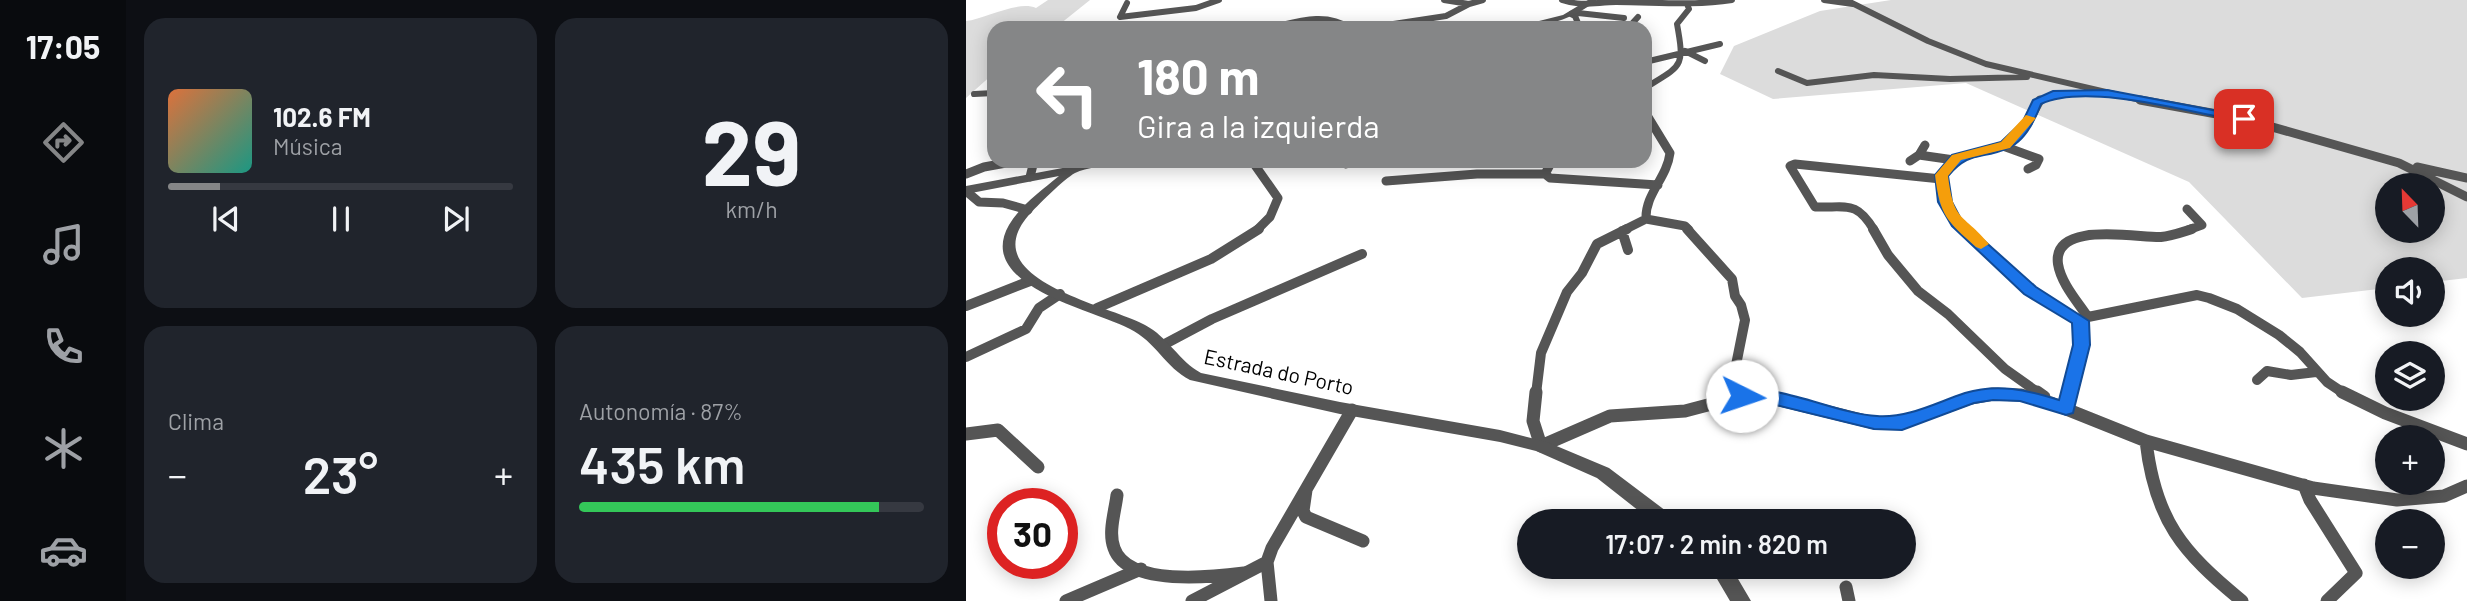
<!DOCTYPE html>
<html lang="es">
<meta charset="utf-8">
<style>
:root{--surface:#171b24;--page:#20242c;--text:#f1f3f6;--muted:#9ea1a6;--line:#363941;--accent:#858687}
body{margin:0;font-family:Barlow,sans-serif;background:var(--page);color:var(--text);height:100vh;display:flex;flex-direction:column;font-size:26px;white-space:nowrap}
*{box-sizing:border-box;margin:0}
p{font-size:23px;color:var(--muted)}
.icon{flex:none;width:38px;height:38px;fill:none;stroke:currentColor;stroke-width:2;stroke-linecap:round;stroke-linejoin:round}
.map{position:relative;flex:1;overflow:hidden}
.drawer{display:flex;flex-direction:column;gap:18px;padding:18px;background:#0d0f14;width:840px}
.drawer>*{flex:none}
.top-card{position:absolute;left:21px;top:21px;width:665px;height:147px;border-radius:21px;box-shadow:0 4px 18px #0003;background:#858687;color:#fff;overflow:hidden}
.needle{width:46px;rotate:337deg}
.buttons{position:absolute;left:1409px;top:173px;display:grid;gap:14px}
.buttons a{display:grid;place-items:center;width:70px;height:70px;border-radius:50%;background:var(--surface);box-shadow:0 4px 18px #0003;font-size:35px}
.speed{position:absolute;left:21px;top:488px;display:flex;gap:14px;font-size:35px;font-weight:700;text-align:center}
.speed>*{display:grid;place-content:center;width:91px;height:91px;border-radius:50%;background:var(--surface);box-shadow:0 4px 18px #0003;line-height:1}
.speed .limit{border:10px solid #d22;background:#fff;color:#111}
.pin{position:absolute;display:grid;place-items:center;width:60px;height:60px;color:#fff;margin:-30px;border-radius:14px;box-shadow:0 4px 10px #0006}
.me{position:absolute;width:77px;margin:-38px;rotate:94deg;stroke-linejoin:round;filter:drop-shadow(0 0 5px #0008)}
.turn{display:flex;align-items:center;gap:24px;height:147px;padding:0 35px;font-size:32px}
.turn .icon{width:91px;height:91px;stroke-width:2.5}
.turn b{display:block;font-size:49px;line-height:60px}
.big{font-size:52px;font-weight:600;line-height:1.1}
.drawer .widget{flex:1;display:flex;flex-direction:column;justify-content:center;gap:10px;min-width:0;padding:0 24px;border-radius:21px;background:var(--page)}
.drawer .dial{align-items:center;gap:0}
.dial b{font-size:91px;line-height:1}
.song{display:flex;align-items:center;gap:21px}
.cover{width:84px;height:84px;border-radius:10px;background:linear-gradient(135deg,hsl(20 70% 55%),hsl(170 70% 35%))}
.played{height:7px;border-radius:4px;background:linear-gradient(90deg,var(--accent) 15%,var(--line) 15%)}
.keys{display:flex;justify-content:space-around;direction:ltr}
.heat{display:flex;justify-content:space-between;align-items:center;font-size:38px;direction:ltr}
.charge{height:10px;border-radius:5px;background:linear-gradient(90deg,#34c759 87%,var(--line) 0)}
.drawer .tiles{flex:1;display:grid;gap:18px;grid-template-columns:repeat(2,1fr)}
.trip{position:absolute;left:551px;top:509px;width:399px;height:70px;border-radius:35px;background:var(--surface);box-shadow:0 4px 18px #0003;font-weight:600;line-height:70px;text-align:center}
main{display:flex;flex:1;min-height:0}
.tabs{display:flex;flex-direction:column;width:126px;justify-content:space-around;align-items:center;background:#090b0e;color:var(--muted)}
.tabs .icon{width:49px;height:49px}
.tabs .current{color:var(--accent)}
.tabs b{font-size:32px;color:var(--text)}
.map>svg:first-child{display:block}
</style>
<main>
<nav class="tabs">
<b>17:05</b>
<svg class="icon current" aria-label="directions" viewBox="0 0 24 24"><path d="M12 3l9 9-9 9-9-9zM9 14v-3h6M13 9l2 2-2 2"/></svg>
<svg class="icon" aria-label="music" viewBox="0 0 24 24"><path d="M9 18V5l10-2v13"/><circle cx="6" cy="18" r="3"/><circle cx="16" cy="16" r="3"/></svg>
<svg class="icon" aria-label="phone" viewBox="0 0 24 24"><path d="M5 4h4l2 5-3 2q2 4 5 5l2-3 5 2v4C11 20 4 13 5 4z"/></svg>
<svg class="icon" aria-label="climate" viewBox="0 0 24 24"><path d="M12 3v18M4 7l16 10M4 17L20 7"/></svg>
<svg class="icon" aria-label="car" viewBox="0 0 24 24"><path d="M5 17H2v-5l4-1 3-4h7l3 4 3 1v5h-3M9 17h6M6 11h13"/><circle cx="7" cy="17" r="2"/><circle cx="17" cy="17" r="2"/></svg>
</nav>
<section class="drawer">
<div class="tiles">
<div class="widget">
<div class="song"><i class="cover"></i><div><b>102.6 FM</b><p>Música</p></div></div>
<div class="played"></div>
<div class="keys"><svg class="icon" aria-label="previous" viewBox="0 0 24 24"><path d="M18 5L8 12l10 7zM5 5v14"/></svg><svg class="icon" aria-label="pause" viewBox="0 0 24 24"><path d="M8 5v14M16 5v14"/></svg><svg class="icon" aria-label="next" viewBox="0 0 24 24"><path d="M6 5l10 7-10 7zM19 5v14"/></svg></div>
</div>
<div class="widget dial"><b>29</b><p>km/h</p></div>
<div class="widget"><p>Clima</p>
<div class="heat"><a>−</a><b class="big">23°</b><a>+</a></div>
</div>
<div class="widget"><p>Autonomía · 87%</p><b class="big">435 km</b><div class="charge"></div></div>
</div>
</section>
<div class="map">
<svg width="1501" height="601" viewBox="0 0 1501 601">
<rect width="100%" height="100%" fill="#fff"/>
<path fill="#dcdcdc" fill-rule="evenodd" d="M82,0H124L94,24L115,28H28V73L0,98V21C19,19 52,0 70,8Z
M925,0H1501V278L1467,282L1466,270H1421V288L1336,298L1223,182L1000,83L807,99L754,74L768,46L854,11ZM1421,186H1466V231H1421Z"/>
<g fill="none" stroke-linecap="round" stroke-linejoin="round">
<path stroke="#555" stroke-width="6" d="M478,0L503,4L517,0
M596,0C615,7 631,2 650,2C689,2 727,6 766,0
M858,0L887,4
M880,0L962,41L1020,64L1183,102
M161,3L154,17L230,8L253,0
M612,13L658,18
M605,14L609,16L614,28
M303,28C330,22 359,11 384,28
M401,28L480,16L503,4
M523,28H533
M662,28L672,17
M719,51L739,61
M679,62L754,44
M812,71L841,83L908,75L984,79L1061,77
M679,88C716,65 719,68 711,24L723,9L721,4
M8,94L28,93
M1071,102C1089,91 1110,93 1131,94"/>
<path stroke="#555" stroke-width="9" d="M1174,100L1278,119L1433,163L1501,197
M679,112L704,153C701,178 679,194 680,219
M1037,146L1073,159L1070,165L1062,169
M953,155L988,160
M286,161L312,198L304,217L291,230
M586,161L579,174L584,178L692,185
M944,161L953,155L959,145
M380,164L381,161
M1451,167L1501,178
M0,174L18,167L51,161
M64,177L68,161
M420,181L511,174H579
M0,191L13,202L37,203L62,210
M1221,209L1236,225L1222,230
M680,219L719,226L723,230
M658,230L680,219
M908,230C890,200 881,208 849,207L824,166L829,164L975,179
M999,230C983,216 979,199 975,179L991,158L1039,145L1062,123L1074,100"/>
<path stroke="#555" stroke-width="10" d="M721,229L766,279L769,296L775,305L779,320L770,365L776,394
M907,229L922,255L952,291L982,314L1039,369L1074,394
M997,229L1064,290L1115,321
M656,231L662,250
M0,306L64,281
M131,308L245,259L293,229
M1121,316C1111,301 1095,283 1092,264C1086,220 1172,238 1195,237C1206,236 1216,232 1226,229
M197,345L246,319L396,254
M0,357L60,329L73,308L94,294
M1291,380L1301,371L1325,375L1350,372
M570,394L575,353L601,292L616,273L631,244L661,229
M1104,394L1115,345L1117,318L1231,295L1243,298L1271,309L1313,335L1334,352L1361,382L1379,394"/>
<path stroke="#555" stroke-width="13" d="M570,392L567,421L575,446L644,416L719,411L776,396L810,399L908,423H935L1005,398L1027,394L1055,395L1085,403L1180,441L1347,488L1431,500L1478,496L1501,486
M775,392L776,396
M1071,392L1078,397
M1376,392L1419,413L1501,444
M1100,409L1104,392
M0,434L32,430L72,467
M1180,441C1189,520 1216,552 1276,601
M1338,485L1344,500L1390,573L1361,601
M340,490L337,511L340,517L397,541
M151,495C149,512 142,532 148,548C161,587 247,577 278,573
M880,587L883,601
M100,601L175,569
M226,601L301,562
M305,601L301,562L306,548L386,410"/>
<path fill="#555" fill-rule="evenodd" d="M622,0H631C607,20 576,28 545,28L597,15Z
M134,161H153L151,163C138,167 121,167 109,173C98,179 71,206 62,216C8,280 143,305 179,325C202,337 213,361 235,373L374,402L534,430L581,442L643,468L708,517L710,522H687L631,478L570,451L534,442L374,414L224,380C200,368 189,341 164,329C128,310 8,286 43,225C55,205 75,191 93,176L0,194V186Z
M744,567H765L785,601H764Z"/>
</g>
<path fill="#1a73e8" stroke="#114b97" stroke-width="2" d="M1141,90L1278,116L1284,119L1278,122C1227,113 1121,82 1075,104C1069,120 1059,141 1042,148C1015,160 1004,150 982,176L986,202L996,221L1070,287L1123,321L1124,345L1107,413L1100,415L1054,401L1027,400L1008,403L936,430L908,429L810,405L769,401L767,396L769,392C810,381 869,414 911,416C943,418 969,403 999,393C1032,383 1061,390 1093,400L1107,345L1106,323L1058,294L986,226L972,202L969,175L986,155L1035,142L1057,121L1067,100L1087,91Z"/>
<path fill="#f59e0b" d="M1060,115L1070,118L1044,148L995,160L982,176C988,223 996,212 1023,244L1015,249L1010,247C981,221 974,216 969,175L986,155L1035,142Z"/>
<g text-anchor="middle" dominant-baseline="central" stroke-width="7" stroke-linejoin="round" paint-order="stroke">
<g font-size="21" fill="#000" stroke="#fff">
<text transform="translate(313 371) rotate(12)">Estrada do Porto</text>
</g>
</g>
</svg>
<div class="buttons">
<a><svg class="needle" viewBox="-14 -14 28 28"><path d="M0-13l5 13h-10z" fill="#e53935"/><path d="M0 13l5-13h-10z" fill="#9ea1a6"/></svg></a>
<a><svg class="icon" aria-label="sound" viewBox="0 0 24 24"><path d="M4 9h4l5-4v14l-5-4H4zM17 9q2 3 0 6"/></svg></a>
<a><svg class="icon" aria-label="layers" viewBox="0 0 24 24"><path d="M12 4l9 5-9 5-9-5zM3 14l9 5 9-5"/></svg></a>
<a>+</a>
<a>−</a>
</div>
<div class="speed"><div class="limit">30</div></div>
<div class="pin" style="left:1278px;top:119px;background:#d93025"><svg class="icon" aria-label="arrive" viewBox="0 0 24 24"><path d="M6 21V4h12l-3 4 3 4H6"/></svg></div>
<svg class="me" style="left:776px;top:396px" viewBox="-20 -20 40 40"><circle r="19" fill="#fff"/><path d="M0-13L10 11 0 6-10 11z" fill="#1a73e8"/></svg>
<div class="trip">17:07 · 2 min · 820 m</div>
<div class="top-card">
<div class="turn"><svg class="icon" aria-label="left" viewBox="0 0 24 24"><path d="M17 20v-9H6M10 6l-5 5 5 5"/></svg><div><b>180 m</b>Gira a la izquierda</div></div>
</div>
</div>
</main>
